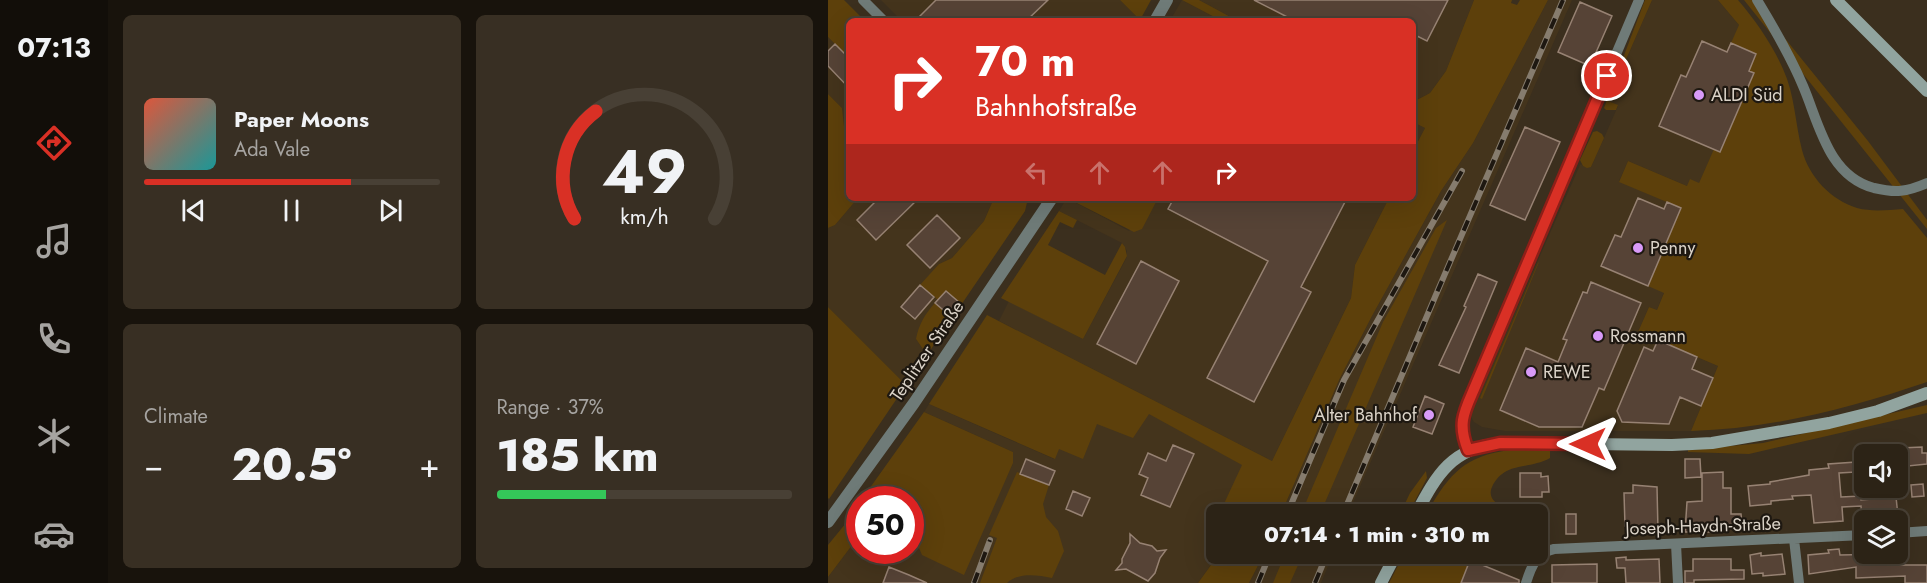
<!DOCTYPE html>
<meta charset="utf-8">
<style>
:root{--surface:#2c2316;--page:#382f23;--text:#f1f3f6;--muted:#a6a4a1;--line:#484035;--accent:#d93025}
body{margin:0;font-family:Jost,sans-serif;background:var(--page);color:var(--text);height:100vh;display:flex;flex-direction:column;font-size:22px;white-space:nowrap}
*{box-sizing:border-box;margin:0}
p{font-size:20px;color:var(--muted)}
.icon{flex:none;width:33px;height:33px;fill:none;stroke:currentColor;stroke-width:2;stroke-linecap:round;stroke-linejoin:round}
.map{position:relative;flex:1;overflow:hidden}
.drawer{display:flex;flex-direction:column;gap:15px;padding:15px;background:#18130c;width:720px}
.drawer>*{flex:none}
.guide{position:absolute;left:18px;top:18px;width:570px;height:183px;border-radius:9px;box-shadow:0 6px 24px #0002,0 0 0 2px var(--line);background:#d93025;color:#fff;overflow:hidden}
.tools{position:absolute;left:1026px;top:444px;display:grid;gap:12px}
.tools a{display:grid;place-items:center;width:54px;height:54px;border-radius:9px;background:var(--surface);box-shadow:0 6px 24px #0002,0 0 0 2px var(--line);font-size:30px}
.speed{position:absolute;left:18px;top:486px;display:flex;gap:12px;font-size:30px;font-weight:700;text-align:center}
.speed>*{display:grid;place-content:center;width:78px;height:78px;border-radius:50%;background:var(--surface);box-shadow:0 6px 24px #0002,0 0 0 2px var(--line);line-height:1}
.speed .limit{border:9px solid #d22;background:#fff;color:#111}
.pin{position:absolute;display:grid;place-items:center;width:51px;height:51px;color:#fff;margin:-26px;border:3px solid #fff;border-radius:50%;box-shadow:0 2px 6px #0007}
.me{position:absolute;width:66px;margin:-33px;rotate:270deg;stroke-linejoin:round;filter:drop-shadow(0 0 4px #0008)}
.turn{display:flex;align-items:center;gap:21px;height:126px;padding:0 30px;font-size:27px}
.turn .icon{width:78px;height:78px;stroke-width:2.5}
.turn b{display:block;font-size:42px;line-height:51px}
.lanes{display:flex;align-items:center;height:57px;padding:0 30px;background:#0003;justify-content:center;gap:30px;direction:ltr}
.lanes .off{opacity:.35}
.big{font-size:45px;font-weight:800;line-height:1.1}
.drawer .card{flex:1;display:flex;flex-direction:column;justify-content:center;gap:9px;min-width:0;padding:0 21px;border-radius:9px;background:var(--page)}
.drawer .dial{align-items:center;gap:0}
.dial svg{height:156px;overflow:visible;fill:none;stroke:var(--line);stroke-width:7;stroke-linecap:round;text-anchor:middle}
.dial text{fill:var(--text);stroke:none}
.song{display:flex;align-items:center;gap:18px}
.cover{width:72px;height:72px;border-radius:9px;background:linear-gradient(135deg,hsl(10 70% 55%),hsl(180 70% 35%))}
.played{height:6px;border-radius:3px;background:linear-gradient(90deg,var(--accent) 70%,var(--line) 70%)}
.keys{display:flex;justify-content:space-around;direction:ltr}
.heat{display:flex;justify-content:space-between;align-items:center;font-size:33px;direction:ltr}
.charge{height:9px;border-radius:4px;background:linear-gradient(90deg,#34c759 37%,var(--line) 0)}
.drawer .tiles{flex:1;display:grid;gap:15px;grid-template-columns:repeat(2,1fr)}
.trip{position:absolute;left:378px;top:504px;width:342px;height:60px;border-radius:9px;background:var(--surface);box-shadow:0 6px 24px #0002,0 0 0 2px var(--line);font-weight:800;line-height:60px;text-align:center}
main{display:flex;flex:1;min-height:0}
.menu{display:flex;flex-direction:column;width:108px;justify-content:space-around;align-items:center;background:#120e09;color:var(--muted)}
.menu .icon{width:42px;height:42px}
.menu .current{color:var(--accent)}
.menu b{font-size:27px;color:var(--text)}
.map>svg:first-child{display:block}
</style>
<main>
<nav class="menu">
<b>07:13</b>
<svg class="icon current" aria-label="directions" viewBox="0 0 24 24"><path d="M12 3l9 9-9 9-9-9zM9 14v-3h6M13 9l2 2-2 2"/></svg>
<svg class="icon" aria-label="music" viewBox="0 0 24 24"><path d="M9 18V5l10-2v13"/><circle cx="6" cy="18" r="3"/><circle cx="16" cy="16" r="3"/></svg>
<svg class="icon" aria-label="phone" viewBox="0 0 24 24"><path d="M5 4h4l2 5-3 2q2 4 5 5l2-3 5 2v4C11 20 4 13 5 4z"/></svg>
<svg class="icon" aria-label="climate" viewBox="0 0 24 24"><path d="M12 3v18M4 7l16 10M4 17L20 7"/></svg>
<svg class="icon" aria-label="car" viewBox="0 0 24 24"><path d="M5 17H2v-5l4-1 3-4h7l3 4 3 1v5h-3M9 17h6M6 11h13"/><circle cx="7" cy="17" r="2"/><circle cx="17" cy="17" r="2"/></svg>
</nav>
<section class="drawer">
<div class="tiles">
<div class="card">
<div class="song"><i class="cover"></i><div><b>Paper Moons</b><p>Ada Vale</p></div></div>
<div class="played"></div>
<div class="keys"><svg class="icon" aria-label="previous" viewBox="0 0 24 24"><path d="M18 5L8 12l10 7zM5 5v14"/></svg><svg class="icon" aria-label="pause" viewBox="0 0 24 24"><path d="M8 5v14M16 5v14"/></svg><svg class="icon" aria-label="next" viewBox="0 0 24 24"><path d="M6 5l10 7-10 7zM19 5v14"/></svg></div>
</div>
<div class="card dial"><svg viewBox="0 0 100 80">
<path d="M14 69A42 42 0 1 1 86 69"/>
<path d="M14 69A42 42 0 0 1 25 14" stroke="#d93025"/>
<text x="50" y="56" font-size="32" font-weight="700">49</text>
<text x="50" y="72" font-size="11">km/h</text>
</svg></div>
<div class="card"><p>Climate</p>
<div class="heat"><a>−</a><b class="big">20.5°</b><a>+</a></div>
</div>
<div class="card"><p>Range · 37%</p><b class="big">185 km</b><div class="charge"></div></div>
</div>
</section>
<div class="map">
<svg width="1099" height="583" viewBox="0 0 1099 583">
<rect width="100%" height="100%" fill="#3b2f1e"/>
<path fill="#44341c" d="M53,0H292L312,20L74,21Z
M354,0L394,21H348L343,19Z
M371,0H646L618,71L602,93L585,102V21H410Z
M720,0H744L520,514H453L512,378L544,316L613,191L645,143Z
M824,0H890L911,25L928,54L921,71L926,73L892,152L886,150L871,183L859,186L800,161L791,181L853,208L821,285L836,292L829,310L821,307L810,332L890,366L863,431H677L654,427L646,422L643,417L644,410L752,165L753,164L755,166L763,167L776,138L790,106L780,101Z
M0,37L21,58V132L16,127L14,108L0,94Z
M585,122L597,128L585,151Z
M30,198H166L156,221L124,258L111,264L110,300L118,291L132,303L121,315L88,339L99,355L78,385L0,307V228L7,225Z
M239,198L301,231L328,202L319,198H561L527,265L523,298L444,461L171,321L181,301L255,339L299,257V251L294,243L231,211Z
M101,404L226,459L230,449L269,424L321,413L415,465L395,508L398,514H388L390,555L370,583H0V577L31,536L32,550H82L83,539L89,543L160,518L185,463V452L96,412Z
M30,506L31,507V531L18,523Z
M436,554H505L493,583H421Z"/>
<path fill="#5d400b" d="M0,0H16L37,21H21V58L0,37Z
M292,0H323L312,20Z
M354,0H371L410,21H394Z
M646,0H684L683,3L689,5L692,0H720L645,143L613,191L544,316L512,378L453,514H398L394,508L414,465L321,414L305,438L269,424L255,459L231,449L227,459L101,404L159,315L444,461L523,298L527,265L561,198H585V151L597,128L585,122V102L602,93L618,71Z
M817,0H824L780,101L790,105L788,110H778L776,108Z
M890,0H910C928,21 944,44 955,69C967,95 967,123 974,150C981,177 1003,200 1029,208C1044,212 1060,210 1075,209L1099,238V382C1023,408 943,429 863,431L890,366L810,332L821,307L829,310L836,293L820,286L853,208L791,182L800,161L859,186L862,179L871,183L886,149L891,152L925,73L921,71L928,54L903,43L911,25Z
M916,0H926L1040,141L1099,220V229Z
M0,94L14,108L16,126L21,132V173L19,176L21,178V198H30L7,225L0,228Z
M769,131L774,134L776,138L763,167L759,168L755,166L752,160L765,132Z
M166,198H200L197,211L99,355L88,339C91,324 97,314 107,303L121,315L131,303L110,300L92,285L111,264L124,258L156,221Z
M239,198H319L328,202L314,229L306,232Z
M231,211L249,220L245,228L232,222L220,245L277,275L294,243L297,247L299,256L255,339L173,298Z
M619,220L492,514H473L555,322L608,228Z
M711,262L654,399L652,398L710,263Z
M0,307L78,385L1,499L0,498Z
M1099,405V413L921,454L860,452V450L935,443Z
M96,412L185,452V463L136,575L94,555L89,543L83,539L82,500L34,499Z
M682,450H722V458C701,470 676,461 664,487C657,503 679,509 690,514H671L661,510L659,514H598C621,475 635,456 682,450Z
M598,471L599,478L580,514H572L582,493Z
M189,472L221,485L215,504L218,517L230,531L236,551L224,578C209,575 191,572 179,583H152L169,538L161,535Z
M18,523L31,531V536L0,577V545Z
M391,554H436L421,583H370Z
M457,554H475L462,583H445Z
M576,554H643L641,559L642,560L633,583H561Z"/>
<path fill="#564336" stroke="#978273" stroke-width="1.5" d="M108,0H220L198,21H87Z
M426,0H620L599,41L585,34V21H467Z
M752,2L784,16L762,66L730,52Z
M874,41L899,52L903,43L928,54L921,71L926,73L892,152L831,126L853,75L858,77Z
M7,44L21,58V88L0,66V51Z
M697,127L732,142L697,220L662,205Z
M51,198H91L48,240L29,220Z
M346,198H519L473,287L483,292L426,402L379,378L440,261L340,209Z
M810,198L836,209L839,202L853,208L820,286L773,266L787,235L793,237Z
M109,215L132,238L102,268L79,245Z
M313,261L351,281L308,364L269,344Z
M650,274L669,282L631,373L611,365L638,307L636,306Z
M763,282L813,303L776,390L771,388L754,427H711L672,410L698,348L730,362L739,340L735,339L755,292L759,293Z
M92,285L106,297L87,319L73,307Z
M118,291L132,303L121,315L107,303Z
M830,340L869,357L864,369L885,378L873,406L852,397L841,424L794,422L789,411L816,347L825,351Z
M597,396L616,404L604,434L585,427Z
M345,445L366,454L342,507L313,495L320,478L311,474L320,453L338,461Z
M1094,447V453H1099V464L1070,467V452H1072V448Z
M1036,458V487H1029L1028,472L1011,473L1013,497L1033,496V500L1068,497L1070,516L1034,518L1033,506L1014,507L1015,521L986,523L983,495L964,496L965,499L943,501V504L922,506L920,486L942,484V482L981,475V470L1001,468L1000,464L1028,462V459Z
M198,459L227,471L221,485L192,474Z
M857,459H872L873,477L857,478Z
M895,472V488H903V514H913L914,524L886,525V532H857L859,502L874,501V473Z
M692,473H713V477L720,476L721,492H714V497H692Z
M1095,484L1096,496L1084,497L1083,485Z
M805,485L829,487L830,531L806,534V526H797L796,493H805Z
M245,491L262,498L254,516L238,509Z
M738,514H748V534H738Z
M302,534L312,543L324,546L329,551L338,550L332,558L327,573L320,581L298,569L288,570L294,563V559L302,543Z
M1011,549L1012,555L1060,554L1061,565H1099V583H1077V576L1028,578V567L981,574L980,555L1001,553L1000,550Z
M933,553V556L954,554L957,574L935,576V573L924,574L922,555Z
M798,557V560L831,559L832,583H798L797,568H789L788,558Z
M865,559H903V570H916V579L866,580V583H857V571H865Z
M642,560L691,580V583H633Z
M769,564V583H724V565Z
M61,567L81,575L99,583H55Z"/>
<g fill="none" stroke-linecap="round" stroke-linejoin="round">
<path stroke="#6f7b78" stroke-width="10" d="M35,0L56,21
M929,0C946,28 962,55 975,86C991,123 1000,176 1046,188C1068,193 1078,192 1099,183
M640,450L634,435L635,416L811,0
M1070,533L1099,531
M966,539L971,583
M848,544L850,583
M698,583C703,567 708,553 726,549L1036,535"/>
<path stroke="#6f7b78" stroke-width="12" d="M327,21L339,0
M0,522L86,403L224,198"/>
<path stroke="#91a49f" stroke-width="12" d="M1008,0L1099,91
M588,514C609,474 624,448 672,443L844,445L884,443L1001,423L1050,411L1099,393
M553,583L568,554"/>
<defs>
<path id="rail" d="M459,514L516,380L634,171
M515,514L607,297L735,0
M146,583L162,540
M430,583L442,554
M487,583L499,554"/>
</defs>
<use href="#rail" stroke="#867c6e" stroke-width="6"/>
<use href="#rail" stroke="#1e1811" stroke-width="4" stroke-dasharray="11" stroke-linecap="butt"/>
</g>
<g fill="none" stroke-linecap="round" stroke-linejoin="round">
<defs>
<path id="route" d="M760,444L672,443L640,450C628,421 638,409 649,382L779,76"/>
</defs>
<use href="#route" stroke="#8d1f18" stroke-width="15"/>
<use href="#route" stroke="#d93025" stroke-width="10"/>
</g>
<g fill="#d89af8" stroke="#1e1811" stroke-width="2">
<circle cx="871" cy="95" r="6"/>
<circle cx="810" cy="248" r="6"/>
<circle cx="770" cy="336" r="6"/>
<circle cx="703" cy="372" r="6"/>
<circle cx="601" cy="415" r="6"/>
</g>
<g text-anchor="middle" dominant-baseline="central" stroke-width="4.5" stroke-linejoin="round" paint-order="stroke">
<g font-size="18" fill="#dbd3c8" stroke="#1e1811" text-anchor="start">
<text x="883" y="95">ALDI Süd</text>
<text x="822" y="248">Penny</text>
<text x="782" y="336">Rossmann</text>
<text x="715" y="372">REWE</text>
<text x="589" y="415" text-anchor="end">Alter Bahnhof</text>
</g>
<g font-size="18" fill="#dbd3c8" stroke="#1e1811">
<text transform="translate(99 351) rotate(-56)">Teplitzer Straße</text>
<text transform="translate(875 526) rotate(-2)">Joseph-Haydn-Straße</text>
</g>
</g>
</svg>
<div class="tools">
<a><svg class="icon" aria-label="sound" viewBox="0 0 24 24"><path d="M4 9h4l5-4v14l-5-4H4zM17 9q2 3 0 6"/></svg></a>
<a><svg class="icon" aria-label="layers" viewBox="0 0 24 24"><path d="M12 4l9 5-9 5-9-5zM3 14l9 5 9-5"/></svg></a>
</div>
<div class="speed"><div class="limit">50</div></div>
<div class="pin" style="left:779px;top:76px;background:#d93025"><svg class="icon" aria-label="arrive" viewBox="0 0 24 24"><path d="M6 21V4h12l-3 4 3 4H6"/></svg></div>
<svg class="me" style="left:760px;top:444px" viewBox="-20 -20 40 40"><path d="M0-17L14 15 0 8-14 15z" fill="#d93025" stroke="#fff" stroke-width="4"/></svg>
<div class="trip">07:14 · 1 min · 310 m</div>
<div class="guide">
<div class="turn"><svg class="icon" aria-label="right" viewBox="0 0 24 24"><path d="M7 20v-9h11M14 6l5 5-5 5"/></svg><div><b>70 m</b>Bahnhofstraße</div></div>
<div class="lanes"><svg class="icon off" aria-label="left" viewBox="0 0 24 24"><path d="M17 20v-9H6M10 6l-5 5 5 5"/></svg><svg class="icon off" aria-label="ahead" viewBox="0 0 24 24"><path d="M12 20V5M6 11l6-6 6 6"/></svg><svg class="icon off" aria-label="ahead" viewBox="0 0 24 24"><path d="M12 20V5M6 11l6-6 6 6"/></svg><svg class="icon" aria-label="right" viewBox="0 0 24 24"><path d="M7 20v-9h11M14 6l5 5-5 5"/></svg></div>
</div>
</div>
</main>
